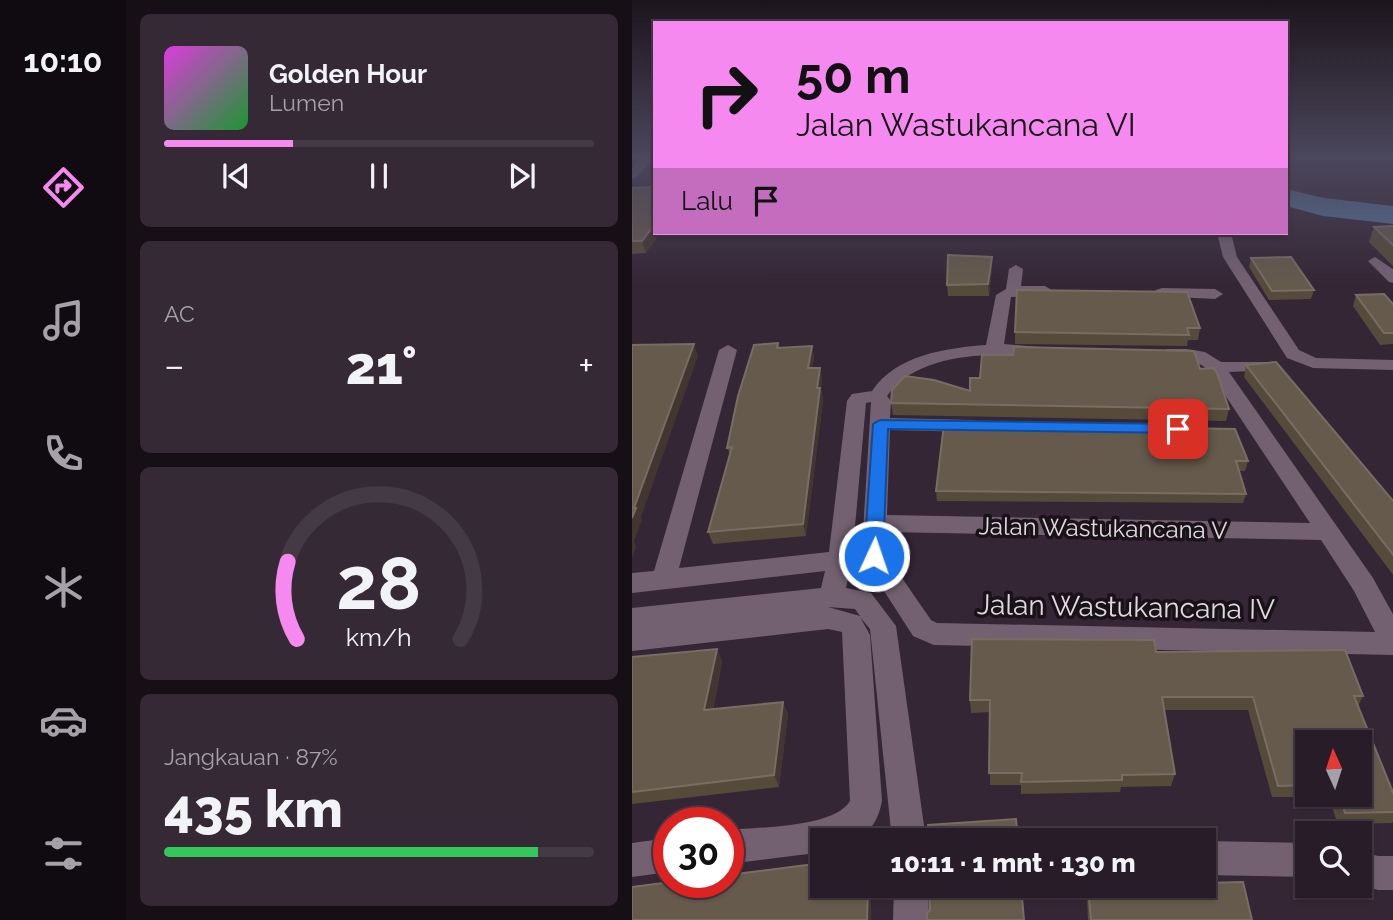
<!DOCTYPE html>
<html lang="id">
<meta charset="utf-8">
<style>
:root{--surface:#281c28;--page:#342934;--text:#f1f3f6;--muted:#a5a1a8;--line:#443a45;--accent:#f589ef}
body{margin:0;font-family:Raleway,sans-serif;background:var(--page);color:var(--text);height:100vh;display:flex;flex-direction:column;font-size:26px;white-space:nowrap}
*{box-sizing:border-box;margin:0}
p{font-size:23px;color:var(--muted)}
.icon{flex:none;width:38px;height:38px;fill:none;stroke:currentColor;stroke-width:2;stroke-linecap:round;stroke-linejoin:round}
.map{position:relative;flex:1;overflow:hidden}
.details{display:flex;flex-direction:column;gap:14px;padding:14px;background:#160f16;width:506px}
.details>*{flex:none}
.guide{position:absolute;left:21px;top:21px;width:635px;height:214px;border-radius:0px;box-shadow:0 2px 5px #0004,0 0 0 2px var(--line);background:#f589ef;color:#111;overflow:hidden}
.needle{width:46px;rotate:357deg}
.controls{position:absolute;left:663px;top:730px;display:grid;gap:14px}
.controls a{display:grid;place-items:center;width:77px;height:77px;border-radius:0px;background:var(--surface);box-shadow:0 2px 5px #0004,0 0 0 2px var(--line);font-size:35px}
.speed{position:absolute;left:21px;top:807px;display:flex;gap:14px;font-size:35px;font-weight:700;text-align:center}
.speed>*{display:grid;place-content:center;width:91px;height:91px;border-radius:50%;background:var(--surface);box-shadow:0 2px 5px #0004,0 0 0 2px var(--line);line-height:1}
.speed .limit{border:10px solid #d22;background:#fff;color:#111}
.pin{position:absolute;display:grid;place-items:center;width:60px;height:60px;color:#fff;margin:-30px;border-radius:14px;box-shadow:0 4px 10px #0006}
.me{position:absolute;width:77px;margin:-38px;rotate:3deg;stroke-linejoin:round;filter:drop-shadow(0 0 5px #0008)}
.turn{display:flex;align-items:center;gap:24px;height:147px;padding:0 28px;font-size:32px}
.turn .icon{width:91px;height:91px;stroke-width:2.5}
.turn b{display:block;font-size:49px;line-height:60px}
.then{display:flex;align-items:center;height:66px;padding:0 28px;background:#0003;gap:14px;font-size:26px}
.big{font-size:52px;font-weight:800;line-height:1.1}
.details .tile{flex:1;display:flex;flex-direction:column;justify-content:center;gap:10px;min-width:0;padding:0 24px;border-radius:10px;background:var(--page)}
.details .dial{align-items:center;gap:0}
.dial svg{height:182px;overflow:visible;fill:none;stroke:var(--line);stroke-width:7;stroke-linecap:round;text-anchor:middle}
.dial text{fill:var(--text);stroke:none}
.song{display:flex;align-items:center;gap:21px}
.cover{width:84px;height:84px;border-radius:10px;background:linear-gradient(135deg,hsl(300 70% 55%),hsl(130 70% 35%))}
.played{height:7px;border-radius:4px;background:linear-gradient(90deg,var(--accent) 30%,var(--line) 30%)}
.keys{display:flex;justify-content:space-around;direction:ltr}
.heat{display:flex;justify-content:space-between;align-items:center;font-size:38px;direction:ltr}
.charge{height:10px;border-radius:5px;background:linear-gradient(90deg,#34c759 87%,var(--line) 0)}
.trip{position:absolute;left:178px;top:828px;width:406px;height:70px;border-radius:0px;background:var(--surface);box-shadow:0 2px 5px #0004,0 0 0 2px var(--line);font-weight:800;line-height:70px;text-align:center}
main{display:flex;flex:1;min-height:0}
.tabs{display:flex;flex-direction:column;width:126px;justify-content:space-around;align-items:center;background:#100b10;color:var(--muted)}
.tabs .icon{width:49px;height:49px}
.tabs .selected{color:var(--accent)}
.tabs b{font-size:32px;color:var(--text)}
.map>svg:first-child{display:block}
</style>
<main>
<nav class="tabs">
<b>10:10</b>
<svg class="icon selected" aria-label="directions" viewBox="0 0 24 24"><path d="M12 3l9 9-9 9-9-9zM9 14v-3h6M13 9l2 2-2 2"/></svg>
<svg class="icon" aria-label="music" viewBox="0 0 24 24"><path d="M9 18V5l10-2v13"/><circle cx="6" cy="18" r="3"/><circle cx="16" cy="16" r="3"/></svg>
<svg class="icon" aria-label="phone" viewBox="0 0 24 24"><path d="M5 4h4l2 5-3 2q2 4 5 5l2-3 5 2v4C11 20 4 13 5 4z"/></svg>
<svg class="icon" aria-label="climate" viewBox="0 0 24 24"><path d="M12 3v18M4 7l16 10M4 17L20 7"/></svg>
<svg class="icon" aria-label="car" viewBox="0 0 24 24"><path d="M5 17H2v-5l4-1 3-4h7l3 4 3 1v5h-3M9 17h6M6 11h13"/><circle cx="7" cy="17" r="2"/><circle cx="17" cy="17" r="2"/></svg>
<svg class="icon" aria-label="filters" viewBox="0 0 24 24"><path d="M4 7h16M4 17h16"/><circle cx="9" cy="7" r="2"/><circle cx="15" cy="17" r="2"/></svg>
</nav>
<section class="details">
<div class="tile">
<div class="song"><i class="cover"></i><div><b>Golden Hour</b><p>Lumen</p></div></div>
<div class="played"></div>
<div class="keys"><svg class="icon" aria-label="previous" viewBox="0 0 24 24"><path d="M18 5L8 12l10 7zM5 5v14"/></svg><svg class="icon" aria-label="pause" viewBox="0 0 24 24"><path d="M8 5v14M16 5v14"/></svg><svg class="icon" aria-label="next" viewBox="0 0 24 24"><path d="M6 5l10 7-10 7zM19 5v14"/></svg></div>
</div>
<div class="tile"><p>AC</p>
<div class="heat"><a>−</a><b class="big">21°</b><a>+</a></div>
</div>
<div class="tile dial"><svg viewBox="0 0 100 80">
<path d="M14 69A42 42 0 1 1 86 69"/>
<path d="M14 69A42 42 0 0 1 10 35" stroke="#f589ef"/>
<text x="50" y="56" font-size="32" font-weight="700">28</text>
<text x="50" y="72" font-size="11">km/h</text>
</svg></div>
<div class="tile"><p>Jangkauan · 87%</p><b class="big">435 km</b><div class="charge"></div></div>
</section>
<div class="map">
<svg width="762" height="920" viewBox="0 0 762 920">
<rect width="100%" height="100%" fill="#352635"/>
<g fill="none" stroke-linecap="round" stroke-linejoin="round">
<path fill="#56759a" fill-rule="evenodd" d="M654,189L692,198L762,206V224L691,216L654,206Z"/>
<path fill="#736172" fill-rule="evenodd" d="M10,156H22L4,178L0,179V168Z
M585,233H599L605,257L667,350L684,358L762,360V370L681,368L655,358L591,257Z
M743,257L762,270V283L757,282L736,261Z
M384,265L391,269L389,286H413L421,291L413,296L379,297L372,344L408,347L417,352C407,363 383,355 370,355C331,354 278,362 255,396L259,401L258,418L341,420L348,422L351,426L348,430L341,432L258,430L255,515L678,523L577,371C558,352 539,366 526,354L535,349H555L573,352L589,362H641L644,366L641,370L597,372L741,578L762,616V655L302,645L281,636L236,566L218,568L214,588L239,593L264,626L294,840H260L238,629L228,617L238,635L250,801C243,838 223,840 191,840V851L184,853L96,864V830C126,827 202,828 218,801L210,632L196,629L0,651V608L189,588L193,571L0,593V573L22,571L87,350L96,345L105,350L47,568L197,552L215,401L220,394L240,391C264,355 314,348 354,345L364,295L374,289L377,269ZM239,402L230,548L221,549L234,403ZM255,532L689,540L722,591L743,632L305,623L299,620L254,555ZM196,607L223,609L228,616Z
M530,288L583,289L591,294L583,299L524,296L522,293L524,290Z
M37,838V872L0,877V843Z
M572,841L676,843V877L572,875Z
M728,851L746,856H762V890H746L728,885Z
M262,886H296L297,920H261Z"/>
</g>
<path fill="#564b3a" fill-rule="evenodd" d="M0,188L14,253L0,254Z
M762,226V267L737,242L742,227Z
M360,257V267L357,296H316L315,285Z
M619,258L682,290L679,299L637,300L617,267Z
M724,295L762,305V344L748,345L721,306Z
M568,328L566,340H556L555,346L383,344V332Z
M146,343L148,348L180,346L182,358L180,368L190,379L189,389L191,400L174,536L81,544L76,532L98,454L95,448Z
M614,365L762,502V576L612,377Z
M568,369L597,409L594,421L261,415L259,403L338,391L348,378Z
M312,424L616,461L613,471H607L614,494L611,503L305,501L304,491Z
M85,649L90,662L81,710L151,702L156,714L147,787L0,804V657Z
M524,652L731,696L726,706L762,795V821L760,823L706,824L696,797H640L616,710H532L543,774L539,786L489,787L488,792L389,794V785H358V712L339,713L338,700ZM676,742L728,794H676Z
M456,887L620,920H456L455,897Z"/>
<path fill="#433630" d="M0,156H6L0,164Z
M23,224V233H29L14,253L10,241Z
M360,257V267L357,296L356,284Z
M62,344L66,356L9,517L10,520L2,541L4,547L0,558V518L2,508Z
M180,346L182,358L178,380L176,368Z
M188,368L190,379L189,389L191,400L174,536L171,524L185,388Z
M85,649L90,662L78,723L72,710Z
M151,702L156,714L147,787L142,775Z
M236,886H239V920H235Z"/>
<path fill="#655a4c" stroke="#796d63" stroke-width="2" d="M23,187V224L10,241H0V188Z
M762,226V246L742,227Z
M316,255L360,257L356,284L315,285Z
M659,257L682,290L640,291L619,258Z
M385,290L555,292L568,328H555L557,335L383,332Z
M752,294L762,305V333H752L724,295Z
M146,343L145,348L180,346L176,368H188L185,388H188L171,524L76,532L100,447L95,448L106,396L122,345Z
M62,344L2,508H4L0,518V345Z
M382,347L562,351L568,369L581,368L585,373L597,409L259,403L260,390L273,376L302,380L338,391V378H348L350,355H381Z
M644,362L762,502V556L614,365Z
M312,424L603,429L616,461H604L614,494L304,491Z
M340,639L522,640L524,652L713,650L731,696H722L762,795V812L713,813L707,794H728V742H676V785L646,786L621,697H530L543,774L490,775V780L389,782L390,773H357L358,700H338Z
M85,649L72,710L151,702L142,775L0,792V657Z
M384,819L386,840H297L296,825Z
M191,863V886H236L235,920H0V887L39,882H96V875Z
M611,882L620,920H459L456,887L507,886H572V883Z
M297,886H389L392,920H295V913L298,910Z"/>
<linearGradient id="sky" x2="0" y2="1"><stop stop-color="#1d151d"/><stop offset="0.55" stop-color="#4b475c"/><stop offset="1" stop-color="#4b475c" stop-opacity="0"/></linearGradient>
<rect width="762" height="285" fill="url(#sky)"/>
<path fill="#1a73e8" stroke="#114b97" stroke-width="2" d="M248,420L546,424L553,429L546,433L256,429L251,556L248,561H235L232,556L241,424Z"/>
<g text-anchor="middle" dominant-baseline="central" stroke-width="7" stroke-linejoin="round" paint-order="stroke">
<g font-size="24" fill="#e1d7e1" stroke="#191218">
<text transform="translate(471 528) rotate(1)">Jalan Wastukancana V</text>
</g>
<g font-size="28" fill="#e1d7e1" stroke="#191218">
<text transform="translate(494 607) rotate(1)">Jalan Wastukancana IV</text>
</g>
</g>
</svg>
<div class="controls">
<a><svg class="needle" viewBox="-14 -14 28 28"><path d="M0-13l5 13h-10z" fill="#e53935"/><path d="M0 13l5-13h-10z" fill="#a5a1a8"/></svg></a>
<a><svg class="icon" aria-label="search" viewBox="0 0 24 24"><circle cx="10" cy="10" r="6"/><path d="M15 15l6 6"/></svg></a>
</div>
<div class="speed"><div class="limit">30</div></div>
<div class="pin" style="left:546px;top:429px;background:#d93025"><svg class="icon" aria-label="arrive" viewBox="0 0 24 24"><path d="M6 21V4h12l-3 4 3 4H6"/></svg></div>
<svg class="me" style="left:242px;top:556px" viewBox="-20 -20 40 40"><circle r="17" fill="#1a73e8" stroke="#fff" stroke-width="3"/><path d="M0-11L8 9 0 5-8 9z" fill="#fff"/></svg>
<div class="trip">10:11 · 1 mnt · 130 m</div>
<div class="guide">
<div class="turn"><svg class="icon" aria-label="right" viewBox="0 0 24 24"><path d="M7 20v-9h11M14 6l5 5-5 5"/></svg><div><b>50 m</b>Jalan Wastukancana VI</div></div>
<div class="then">Lalu<svg class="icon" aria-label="arrive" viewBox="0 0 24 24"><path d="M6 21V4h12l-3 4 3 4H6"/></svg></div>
</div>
</div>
</main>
